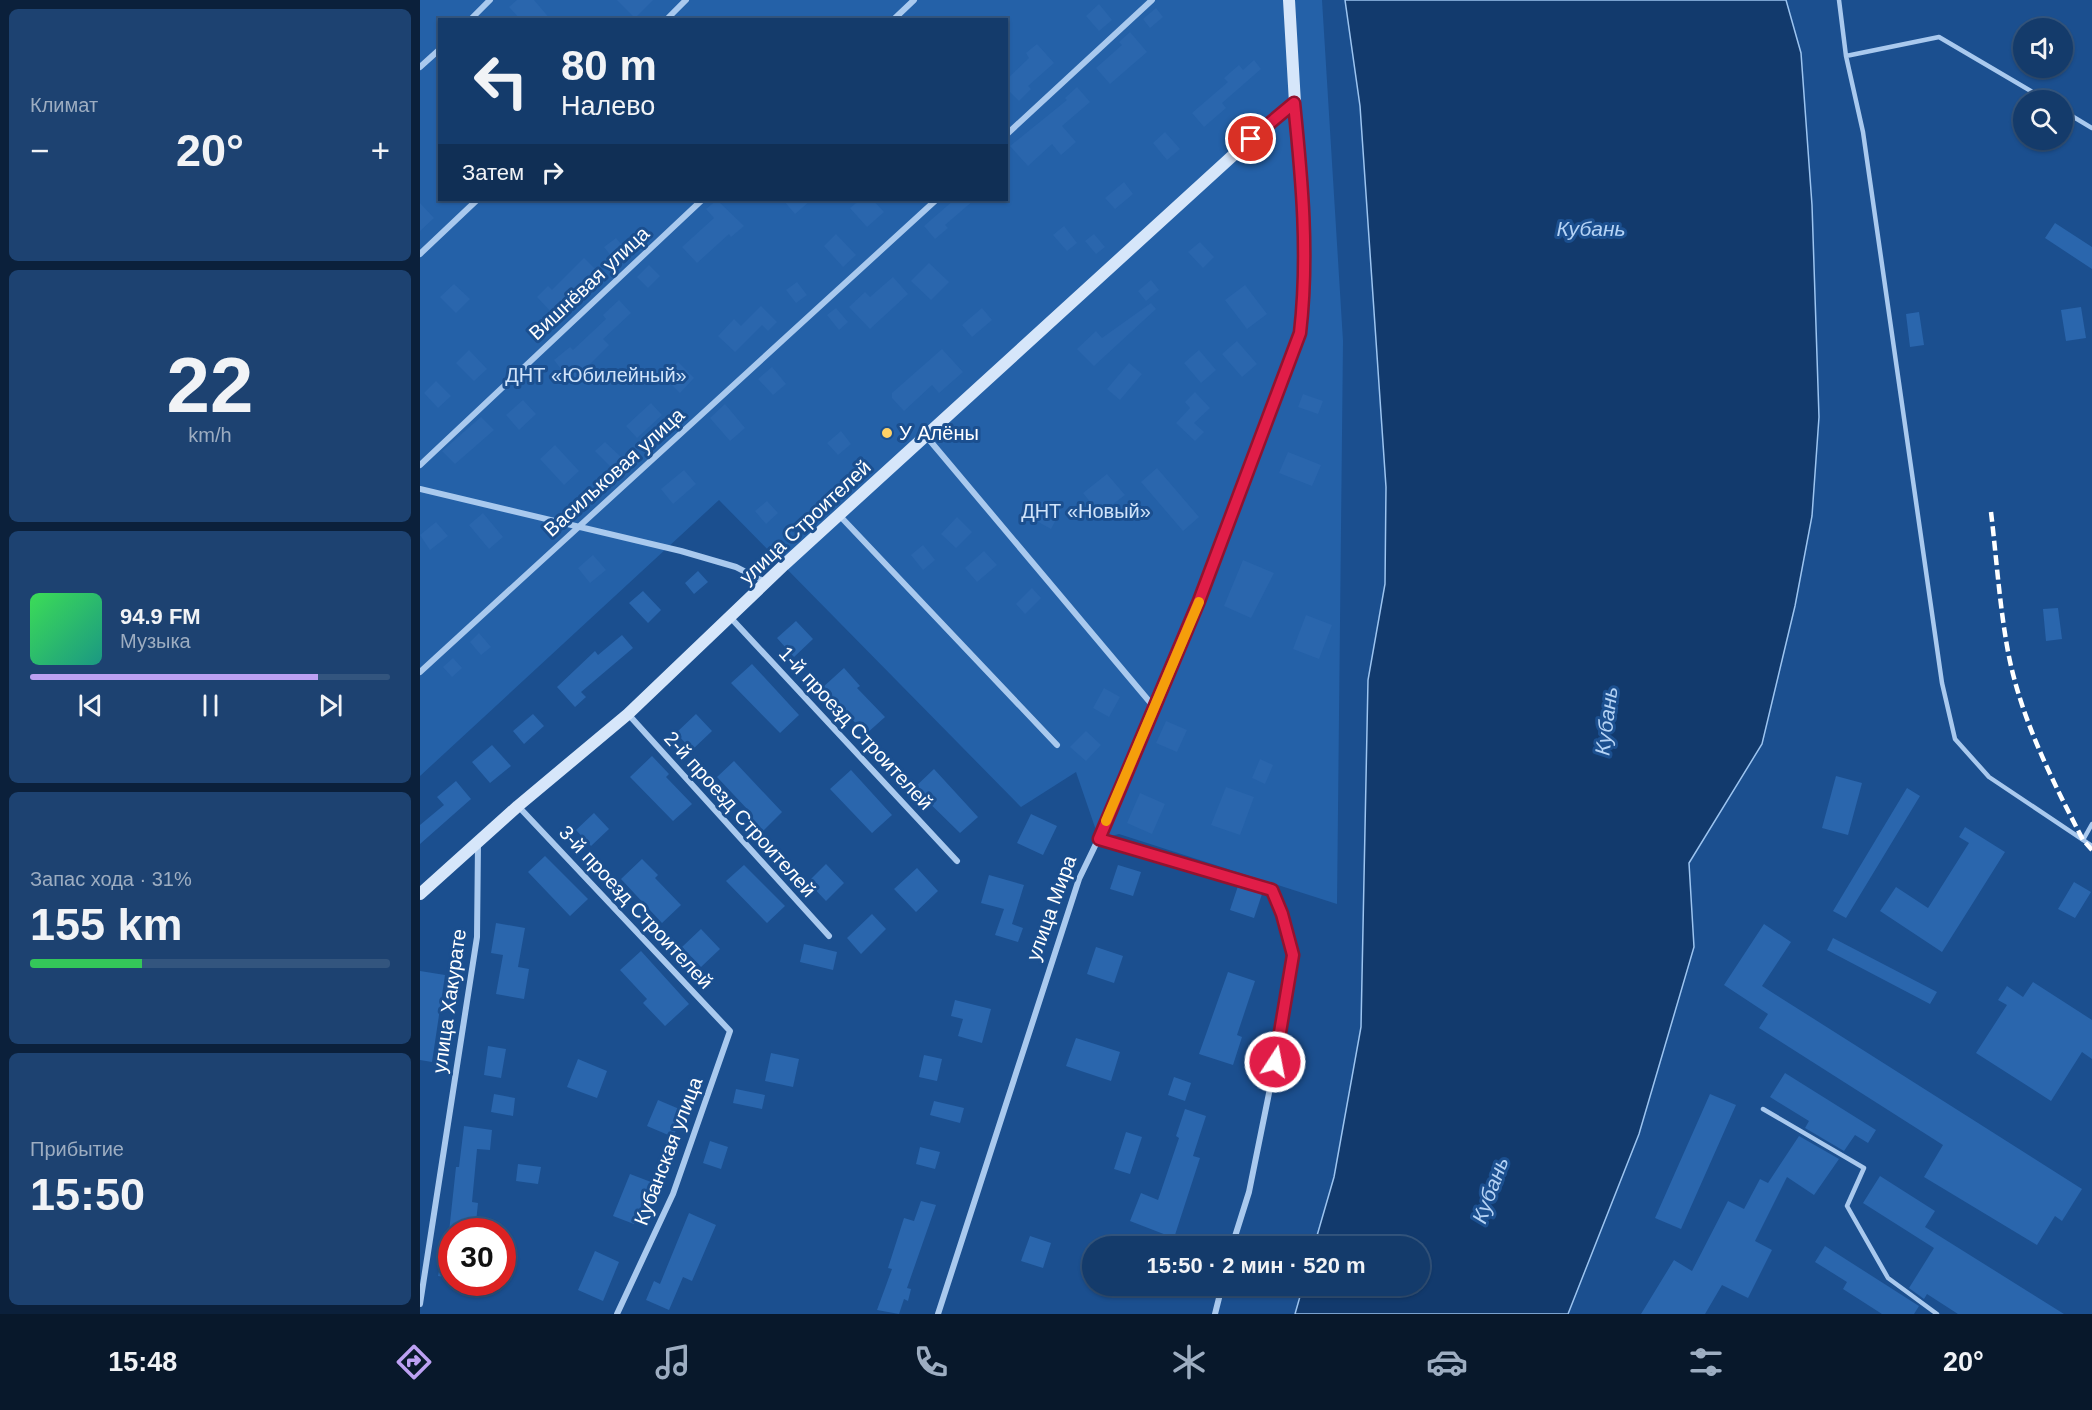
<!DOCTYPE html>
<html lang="ru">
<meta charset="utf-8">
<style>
:root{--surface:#143b6b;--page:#1d4271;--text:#f1f3f6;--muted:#9dadc1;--line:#33557e;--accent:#bca0f2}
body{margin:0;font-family:Helvetica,sans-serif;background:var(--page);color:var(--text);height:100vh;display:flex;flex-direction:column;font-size:22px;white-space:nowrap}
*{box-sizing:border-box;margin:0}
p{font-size:20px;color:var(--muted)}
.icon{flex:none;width:33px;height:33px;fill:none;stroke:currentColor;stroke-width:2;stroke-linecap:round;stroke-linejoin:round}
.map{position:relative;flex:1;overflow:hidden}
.side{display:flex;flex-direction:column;gap:9px;padding:9px;background:#0b203b;width:420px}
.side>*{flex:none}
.guide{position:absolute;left:18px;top:18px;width:570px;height:183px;border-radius:0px;box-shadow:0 2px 4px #0004,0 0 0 2px var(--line);background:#143b6b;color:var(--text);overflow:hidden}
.controls{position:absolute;left:1593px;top:18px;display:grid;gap:12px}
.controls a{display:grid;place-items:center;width:60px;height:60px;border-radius:50%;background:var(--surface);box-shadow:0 2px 4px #0004,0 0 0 2px var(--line);font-size:30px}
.speed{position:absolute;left:18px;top:1218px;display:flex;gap:12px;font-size:30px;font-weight:700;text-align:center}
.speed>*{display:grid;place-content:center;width:78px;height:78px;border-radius:50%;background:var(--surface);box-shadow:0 2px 4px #0004,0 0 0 2px var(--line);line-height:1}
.speed .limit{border:9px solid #d22;background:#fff;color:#111}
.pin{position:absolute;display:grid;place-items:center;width:51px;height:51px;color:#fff;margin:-26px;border:3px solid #fff;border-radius:50%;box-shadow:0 2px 6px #0007}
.me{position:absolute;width:66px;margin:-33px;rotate:11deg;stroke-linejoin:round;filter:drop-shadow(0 0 4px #0008)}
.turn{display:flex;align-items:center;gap:21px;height:126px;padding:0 24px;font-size:27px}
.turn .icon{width:78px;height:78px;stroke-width:2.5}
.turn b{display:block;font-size:42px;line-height:51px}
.then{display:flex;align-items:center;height:57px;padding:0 24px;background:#0003;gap:12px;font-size:22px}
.big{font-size:45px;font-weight:700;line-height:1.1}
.side .card{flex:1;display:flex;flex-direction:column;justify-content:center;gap:9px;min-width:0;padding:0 21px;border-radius:9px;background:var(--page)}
.side .dial{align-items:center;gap:0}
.dial b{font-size:78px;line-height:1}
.song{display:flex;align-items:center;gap:18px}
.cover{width:72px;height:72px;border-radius:9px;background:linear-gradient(135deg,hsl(130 70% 55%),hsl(170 70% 35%))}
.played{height:6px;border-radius:3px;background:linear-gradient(90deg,var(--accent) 80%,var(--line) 80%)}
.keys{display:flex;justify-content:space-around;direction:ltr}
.heat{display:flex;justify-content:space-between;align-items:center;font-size:33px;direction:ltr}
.charge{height:9px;border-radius:4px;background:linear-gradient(90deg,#34c759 31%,var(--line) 0)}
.trip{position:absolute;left:662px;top:1236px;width:348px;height:60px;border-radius:30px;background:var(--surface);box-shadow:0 2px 4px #0004,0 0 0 2px var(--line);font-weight:700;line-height:60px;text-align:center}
.tabs{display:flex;height:96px;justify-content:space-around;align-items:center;background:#08182b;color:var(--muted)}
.tabs .icon{width:42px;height:42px}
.tabs .on{color:var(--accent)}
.tabs b{font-size:27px;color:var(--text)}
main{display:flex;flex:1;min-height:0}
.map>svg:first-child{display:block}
</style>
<main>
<section class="side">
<div class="card"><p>Климат</p>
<div class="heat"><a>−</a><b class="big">20°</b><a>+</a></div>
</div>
<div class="card dial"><b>22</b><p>km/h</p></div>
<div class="card">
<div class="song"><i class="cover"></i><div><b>94.9 FM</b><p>Музыка</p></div></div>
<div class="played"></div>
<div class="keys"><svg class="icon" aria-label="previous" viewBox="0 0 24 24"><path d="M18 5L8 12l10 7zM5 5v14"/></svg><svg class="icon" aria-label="pause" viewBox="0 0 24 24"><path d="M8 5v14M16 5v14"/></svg><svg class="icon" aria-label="next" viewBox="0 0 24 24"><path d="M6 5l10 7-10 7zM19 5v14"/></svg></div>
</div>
<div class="card"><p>Запас хода · 31%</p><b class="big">155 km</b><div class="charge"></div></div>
<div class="card"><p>Прибытие</p><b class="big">15:50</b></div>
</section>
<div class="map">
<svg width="1672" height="1314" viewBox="0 0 1672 1314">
<rect width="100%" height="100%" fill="#1b4f8f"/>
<path fill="#2461a8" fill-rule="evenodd" d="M0,0H902L923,341L917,904L699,834L679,839L656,772L601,807L299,500L0,776ZM20,20H586V200H20Z"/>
<path fill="#123a6d" stroke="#9cc4f0" stroke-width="1.5" d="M925,0H1366L1381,53L1392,205L1399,417L1392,516L1375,606L1342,744L1269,863L1274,947L1219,1134L1148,1314H875L883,1286H999V1246H894L914,1177L941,1027L948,680L965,584L966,487L940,106Z"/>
<path fill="#2a66ad" d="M97,0H114L131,20H101L89,7Z
M197,0H233L215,18Z
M679,4L692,20L679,31L666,16Z
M736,8L743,17L730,28L723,19Z
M710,32L727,52L690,84L676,68L702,45L699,42Z
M617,44L634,63L608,86L611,89L599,101L586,88V80L609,58L606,53Z
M834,60L841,69L802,103L806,108L784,127L772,113L808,82L804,78L819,65L823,70Z
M657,87L670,102L642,126L656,142L641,155L632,144L608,166L590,146L647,100L645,98Z
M745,132L760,149L747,160L733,143Z
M704,182L713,194L695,209L685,198Z
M297,200L324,226L311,237L309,234L277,263L262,247L294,218L286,209Z
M363,200H391L375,214Z
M440,200H453L464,212L447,227L430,208Z
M534,200H554L525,225L528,228L515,239L504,226Z
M0,203L14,218L0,231Z
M1635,223L1672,247V269L1625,238Z
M644,226L657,243L647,251L633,235Z
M416,234L436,255L423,267L404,246Z
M674,234L685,247L676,254L665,241Z
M196,238L208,252L196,262L184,247Z
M780,242L794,257L783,268L768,252Z
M164,258L181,275L164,293L157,286L131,312L117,297L128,286L132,290Z
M509,263L529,282L511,300L491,281Z
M229,265L240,276L228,288L217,277Z
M473,277L488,294L450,329L429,307L445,292L450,297Z
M731,280L739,290L726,301L718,291Z
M377,282L387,295L376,303L366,290Z
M34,284L50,299L36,313L20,297Z
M825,285L847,314L827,329L805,300Z
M199,300L211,313L183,339L189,345L166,368L167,370L151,382L134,360L150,347L153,350L186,319L183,315Z
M731,303L736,309L674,366L657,349L676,331L682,338Z
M341,306L357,322L348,331L342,325L315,352L298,336L314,319L321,326Z
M1661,307L1666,338L1646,341L1641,310Z
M416,308L428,322L419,330L407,315Z
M562,308L572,320L552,337L542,325Z
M1499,312L1504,345L1490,347L1486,314Z
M817,341L837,364L822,377L802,354Z
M522,349L543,372L519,393L512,385L484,411L472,398V393Z
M49,350L67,369L54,381L36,363Z
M779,350L796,370L781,383L764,363Z
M258,362L274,378L260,393L243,376Z
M709,363L722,374L700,400L687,389Z
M352,367L366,384L353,395L338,379Z
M16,381L31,396L18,408L4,393Z
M775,392L790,408L774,423L784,432L775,441L756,423L770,408L765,402Z
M883,394L903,401L898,414L878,407Z
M103,400L116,414L99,430L86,415Z
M231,403L242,415L217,438L206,426Z
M305,404L325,428L310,441L290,418Z
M61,417L74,430L35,464L22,451Z
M421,431L431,444L418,455L407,443Z
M185,442L201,457L191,467L175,451Z
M135,445L159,471L144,485L120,459Z
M868,452L901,465L892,486L859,473Z
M737,468L779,517L763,531L721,482Z
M264,470L276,484L253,504L241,489Z
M687,474L705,495L680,514L663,493Z
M347,501L358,513L346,524L335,511Z
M623,501L641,510L631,529L613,519Z
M63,513L83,537L69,549L49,525Z
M537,517L552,532L536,548L521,534Z
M16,522L28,536L10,550L0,535Z
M503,545L515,560L503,570L491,555Z
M564,551L577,565L557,582L545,568Z
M173,555L186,570L170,583L158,568Z
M823,560L854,573L831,618L804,606Z
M278,571L288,582L274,594L265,583Z
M612,588L621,598L605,614L596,604Z
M223,591L241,610L228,623L209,603Z
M1638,608L1642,639L1626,641L1623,609Z
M886,615L912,625L899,659L873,649Z
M376,621L393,639L374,657L357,638Z
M59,633L71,647L61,655L50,642Z
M202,635L213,648L161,692L166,697L155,707L137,687L175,651L178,655Z
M33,658L42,668L32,677L23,667Z
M332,664L379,715L360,733L311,683Z
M424,668L440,686L437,688L465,717L446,734L402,688Z
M684,688L700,697L689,717L673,708Z
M113,714L124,726L104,744L93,731Z
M276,714L292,731L272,750L256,733Z
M746,721L767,730L757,752L736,743Z
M666,731L681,745L666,761L650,747Z
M72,745L91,766L70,783L52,762Z
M232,756L249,774L246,777L272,804L253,821L210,777Z
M840,759L853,765L845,784L832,778Z
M314,761L362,812L343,831L326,813L329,811L297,777Z
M514,769L558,817L540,833L494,788Z
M431,770L472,815L452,833L410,789Z
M1416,776L1442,783L1428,835L1402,828Z
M36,781L51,799L0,844V825L24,805L17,797Z
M806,787L834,797L820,835L791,825Z
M1487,788L1500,796L1426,918L1413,911Z
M720,793L745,804L732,834L707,823Z
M174,813L189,829L171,846L156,830Z
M611,814L637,826L623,855L597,843Z
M1545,827L1585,852L1522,952L1460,911L1476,887L1508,908L1549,843L1539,837Z
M125,856L168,899L150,916L108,872Z
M222,859L238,875L235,878L261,905L242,923L201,879Z
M406,864L424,883L406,901L388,882Z
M324,865L365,906L347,923L306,881Z
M698,865L721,872L713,896L690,889Z
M497,868L518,891L496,912L474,889Z
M569,875L604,885L592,924L603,928L598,942L575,935L584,909L561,903Z
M1654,882L1671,892L1655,918L1638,909Z
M818,886L842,894L834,918L810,910Z
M452,914L466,929L441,954L427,938Z
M76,923L105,928L98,967L109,969L104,999L76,994L83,955L71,953Z
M1344,924L1371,942L1342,986L1662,1189L1642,1221L1635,1216L1617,1245L1504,1177L1523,1145L1339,1028L1348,1014L1304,985Z
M281,929L300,949L281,967L262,947Z
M1413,938L1517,992L1510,1004L1407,950Z
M384,944L417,952L413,970L380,962Z
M676,947L703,956L694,983L667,974Z
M221,951L269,1004L245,1026L223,1003L227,999L200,970Z
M0,971L25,975L12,1062L0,1060Z
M808,972L835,981L817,1035L822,1037L813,1065L779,1054Z
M1613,982L1672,1020V1059L1662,1052L1631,1101L1556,1053L1587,1005L1578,1000L1587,986L1603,997Z
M535,1000L571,1009L562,1043L538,1036L543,1019L531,1016Z
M656,1038L700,1052L691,1081L646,1066Z
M68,1046L86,1049L81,1078L64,1075Z
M351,1053L379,1059L373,1087L345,1081Z
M504,1055L522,1059L517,1081L499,1077Z
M158,1059L187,1071L177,1098L147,1087Z
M1365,1073L1456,1130L1448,1143L1435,1135L1424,1151L1385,1128L1389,1121L1350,1097Z
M754,1077L771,1083L765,1101L748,1095Z
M316,1089L345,1095L342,1109L313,1103Z
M74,1094L95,1098L93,1116L71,1112Z
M1290,1094L1316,1105L1261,1229L1235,1218Z
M238,1100L264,1111L253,1137L227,1126Z
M514,1101L544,1108L540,1123L510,1115Z
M765,1109L786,1116L773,1156L780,1158L754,1238L710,1221L721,1193L738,1200L759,1138L756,1136Z
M44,1126L72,1130L70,1150L57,1149L52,1202L58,1203L55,1232H29L36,1167H39Z
M706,1132L722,1137L710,1174L694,1169Z
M1379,1136L1419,1159L1394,1195L1367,1177L1335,1241L1352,1250L1328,1298L1302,1285L1285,1314H1221L1254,1260L1272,1271L1308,1201L1324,1209L1340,1179L1348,1183Z
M290,1141L308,1147L301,1169L283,1163Z
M500,1147L520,1152L515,1169L496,1164Z
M98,1164L121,1167L118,1184L96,1181Z
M210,1174L231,1182L214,1224L193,1216Z
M1460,1176L1515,1211L1505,1227L1644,1314H1538L1507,1294L1504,1299L1489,1288L1514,1248L1443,1203Z
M501,1201L516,1205L487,1288L491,1289L488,1301L484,1299L479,1314L457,1310L472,1269L468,1268L484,1218L494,1221Z
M269,1213L296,1225L272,1281L263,1277L249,1310L226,1300L234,1281L240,1284Z
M610,1236L631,1243L623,1268L601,1261Z
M26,1238H32V1278L18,1276Z
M1405,1246L1499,1306L1494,1314H1462L1423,1289L1427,1282L1395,1262Z
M175,1251L199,1262L183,1301L158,1290Z"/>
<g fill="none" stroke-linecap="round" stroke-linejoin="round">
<path stroke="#a9c9ee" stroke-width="4.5" d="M1419,0L1426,56
M1626,100L1519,37L1426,56L1443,132L1522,683L1535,739L1569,777L1672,846
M1642,110L1672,128
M1663,840L1672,824
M1343,1109L1444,1168L1427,1206L1468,1278L1517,1314"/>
<path stroke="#a9c9ee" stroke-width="6" d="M50,20L70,0
M246,20L266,0
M473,20L494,0
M0,67L20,49
M586,135L732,0
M0,254L57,200
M506,436L734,707
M0,465L282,200
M0,489L261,551L316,567L347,583
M419,515L637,745
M310,617L537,861
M0,672L516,200
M208,714L409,936
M98,806L310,1031L253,1194L197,1314
M679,839L852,890L862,914L873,955L864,1019L829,1192L812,1246
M0,1304L57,937L58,844
M518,1314L659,879C746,703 811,516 880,333C889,256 882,180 875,103
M795,1314L802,1286"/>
<path stroke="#d6e6fa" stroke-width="12" d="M0,894L98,806L208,714L364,565L831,139L875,103L869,0"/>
<path stroke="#fff" stroke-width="4.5" stroke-dasharray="10 4.5" stroke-linecap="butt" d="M1571,512C1576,554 1579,598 1586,640C1597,711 1630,776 1663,840L1672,850"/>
</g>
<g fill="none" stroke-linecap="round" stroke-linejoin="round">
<defs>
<path id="route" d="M831,139L874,103C882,180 889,256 880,333L779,601L679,839L852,890L862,914L873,955L855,1062"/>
</defs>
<use href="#route" stroke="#92132f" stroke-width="15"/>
<use href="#route" stroke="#e11d48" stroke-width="10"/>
<path stroke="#f59e0b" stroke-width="10" d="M686,821L779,602"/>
</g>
<circle fill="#ffd166" stroke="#1b4f8f" stroke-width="2" cx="467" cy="433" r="6"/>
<g text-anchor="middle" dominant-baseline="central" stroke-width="6" stroke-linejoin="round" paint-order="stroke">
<g font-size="20" fill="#fff" stroke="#1b4f8f">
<text transform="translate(169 283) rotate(-43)">Вишнёвая улица</text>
<text transform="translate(194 472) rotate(-42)">Васильковая улица</text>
<text transform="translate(385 522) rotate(-43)">улица Строителей</text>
<text transform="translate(436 728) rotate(47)">1-й проезд Строителей</text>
<text transform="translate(320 814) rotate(48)">2-й проезд Строителей</text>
<text transform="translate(216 907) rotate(47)">3-й проезд Строителей</text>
<text transform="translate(631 908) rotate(-70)">улица Мира</text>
<text transform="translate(29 1001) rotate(-82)">улица Хакурате</text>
<text transform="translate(248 1151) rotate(-69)">Кубанская улица</text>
</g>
<g font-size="20" fill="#cfe3fa" stroke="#1b4f8f">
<text x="176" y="375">ДНТ «Юбилейный»</text>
<text x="666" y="511">ДНТ «Новый»</text>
</g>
<g font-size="20" fill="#fff" stroke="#1b4f8f" text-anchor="start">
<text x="479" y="433">У Алёны</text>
</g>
<g font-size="21" font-style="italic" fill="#b5d3f5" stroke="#1b4f8f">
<text x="1171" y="228">Кубань</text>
<text transform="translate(1186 721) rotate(-83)">Кубань</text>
<text transform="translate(1070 1190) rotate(-70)">Кубань</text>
</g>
</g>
</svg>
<div class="controls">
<a><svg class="icon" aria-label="sound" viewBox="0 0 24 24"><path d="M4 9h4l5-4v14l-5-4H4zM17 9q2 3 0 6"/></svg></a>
<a><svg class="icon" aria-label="search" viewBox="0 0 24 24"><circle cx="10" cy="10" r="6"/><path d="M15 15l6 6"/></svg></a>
</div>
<div class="speed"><div class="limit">30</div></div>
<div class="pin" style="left:831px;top:139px;background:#d93025"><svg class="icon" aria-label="arrive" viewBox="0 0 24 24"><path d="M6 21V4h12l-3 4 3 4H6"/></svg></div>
<svg class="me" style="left:855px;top:1062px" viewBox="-20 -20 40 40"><circle r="17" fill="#e11d48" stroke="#fff" stroke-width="3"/><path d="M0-11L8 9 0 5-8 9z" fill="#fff"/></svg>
<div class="trip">15:50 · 2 мин · 520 m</div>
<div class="guide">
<div class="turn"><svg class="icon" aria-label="left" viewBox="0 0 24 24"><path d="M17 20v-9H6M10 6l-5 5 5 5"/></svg><div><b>80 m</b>Налево</div></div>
<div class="then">Затем<svg class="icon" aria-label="right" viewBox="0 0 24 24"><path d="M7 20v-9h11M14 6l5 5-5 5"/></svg></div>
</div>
</div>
</main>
<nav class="tabs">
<b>15:48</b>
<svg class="icon on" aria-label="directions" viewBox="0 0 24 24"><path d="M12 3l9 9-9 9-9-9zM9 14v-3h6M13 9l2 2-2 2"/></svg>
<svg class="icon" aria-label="music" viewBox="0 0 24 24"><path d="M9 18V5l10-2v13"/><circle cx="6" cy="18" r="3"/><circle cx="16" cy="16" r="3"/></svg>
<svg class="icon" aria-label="phone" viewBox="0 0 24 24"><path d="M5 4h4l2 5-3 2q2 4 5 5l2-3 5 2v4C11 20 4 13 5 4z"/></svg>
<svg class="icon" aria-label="climate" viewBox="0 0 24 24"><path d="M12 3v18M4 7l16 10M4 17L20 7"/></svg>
<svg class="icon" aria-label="car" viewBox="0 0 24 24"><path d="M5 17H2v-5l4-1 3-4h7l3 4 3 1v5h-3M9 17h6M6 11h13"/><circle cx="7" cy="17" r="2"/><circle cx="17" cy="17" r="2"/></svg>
<svg class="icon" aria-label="filters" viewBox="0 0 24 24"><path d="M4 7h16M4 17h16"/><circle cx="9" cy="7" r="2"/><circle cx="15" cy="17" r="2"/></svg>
<b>20°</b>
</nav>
